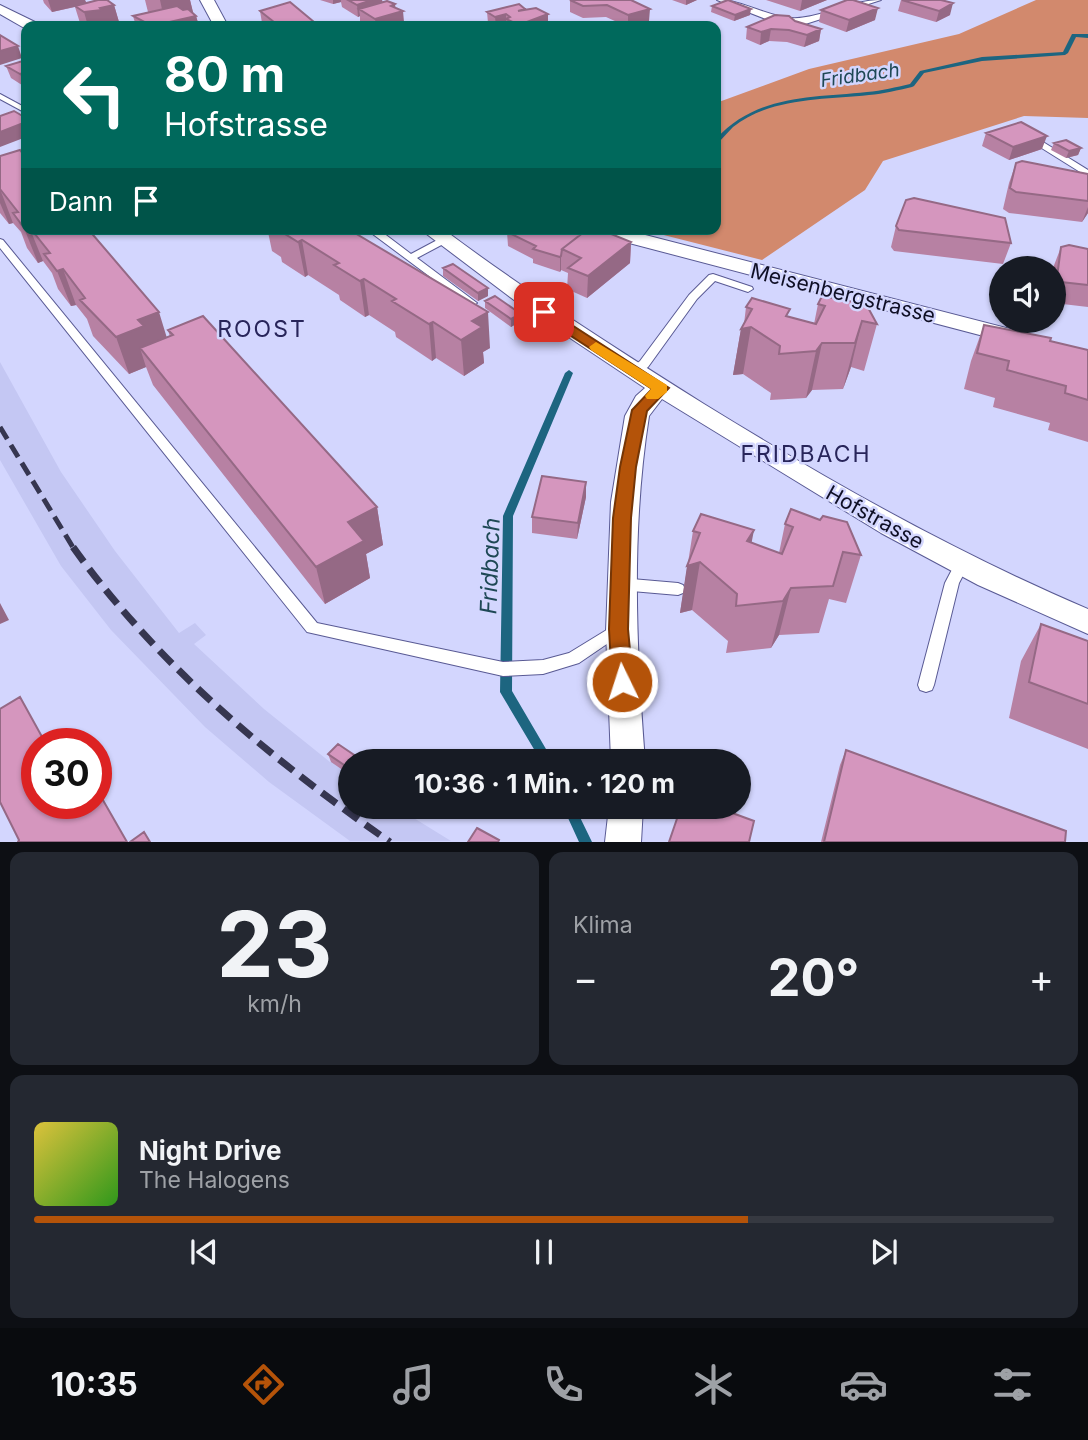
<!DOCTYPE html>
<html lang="de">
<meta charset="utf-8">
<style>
:root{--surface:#171b24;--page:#242831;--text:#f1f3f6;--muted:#9ea1a6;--line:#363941;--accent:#b45309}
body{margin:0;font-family:Inter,sans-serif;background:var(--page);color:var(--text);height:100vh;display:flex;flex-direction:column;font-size:26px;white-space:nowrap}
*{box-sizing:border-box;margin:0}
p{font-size:23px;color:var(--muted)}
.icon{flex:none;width:38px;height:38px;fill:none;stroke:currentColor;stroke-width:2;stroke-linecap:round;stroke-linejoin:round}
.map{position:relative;height:842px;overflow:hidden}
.sheet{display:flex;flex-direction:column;gap:10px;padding:10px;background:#0d0f14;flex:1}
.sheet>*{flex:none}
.guide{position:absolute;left:21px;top:21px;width:700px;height:214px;border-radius:14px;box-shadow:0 2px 5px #0004;background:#00695c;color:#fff;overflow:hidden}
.controls{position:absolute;left:989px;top:256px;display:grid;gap:14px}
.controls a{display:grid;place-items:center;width:77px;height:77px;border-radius:50%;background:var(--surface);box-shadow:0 2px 5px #0004;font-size:35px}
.speed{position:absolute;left:21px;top:728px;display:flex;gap:14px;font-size:35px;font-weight:700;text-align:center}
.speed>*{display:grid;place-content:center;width:91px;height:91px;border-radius:50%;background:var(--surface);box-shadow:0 2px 5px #0004;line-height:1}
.speed .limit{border:10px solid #d22;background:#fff;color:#111}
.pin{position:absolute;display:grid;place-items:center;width:60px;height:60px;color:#fff;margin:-30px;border-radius:14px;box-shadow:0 4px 10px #0006}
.me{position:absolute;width:77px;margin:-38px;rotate:356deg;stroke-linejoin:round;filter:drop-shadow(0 0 5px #0008)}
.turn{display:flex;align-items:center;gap:24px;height:147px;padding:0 28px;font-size:32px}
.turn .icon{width:91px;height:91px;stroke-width:2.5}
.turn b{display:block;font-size:49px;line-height:60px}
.then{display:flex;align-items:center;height:66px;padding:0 28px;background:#0003;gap:14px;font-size:26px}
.big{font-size:52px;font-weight:700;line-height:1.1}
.sheet .tile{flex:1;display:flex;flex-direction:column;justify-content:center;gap:10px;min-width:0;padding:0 24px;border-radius:14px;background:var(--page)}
.sheet .dial{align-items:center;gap:0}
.dial b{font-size:91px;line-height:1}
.song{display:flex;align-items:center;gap:21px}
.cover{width:84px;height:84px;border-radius:10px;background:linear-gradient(135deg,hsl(50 70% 55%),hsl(110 70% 35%))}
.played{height:7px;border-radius:4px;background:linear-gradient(90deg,var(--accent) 70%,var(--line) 70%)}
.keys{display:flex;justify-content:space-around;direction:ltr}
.heat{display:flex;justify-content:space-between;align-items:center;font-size:38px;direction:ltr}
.sheet .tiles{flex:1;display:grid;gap:10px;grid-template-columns:1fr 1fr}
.tile:last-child{grid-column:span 2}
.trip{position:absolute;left:338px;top:749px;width:413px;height:70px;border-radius:35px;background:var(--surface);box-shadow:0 2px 5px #0004;font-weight:700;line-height:70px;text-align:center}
.dock{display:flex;height:112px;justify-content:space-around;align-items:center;background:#090b0e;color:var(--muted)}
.dock .icon{width:49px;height:49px}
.dock .active{color:var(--accent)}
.dock b{font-size:32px;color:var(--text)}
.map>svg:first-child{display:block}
</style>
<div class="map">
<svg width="1088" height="842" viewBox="0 0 1088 842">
<rect width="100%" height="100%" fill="#d3d6fe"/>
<path fill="#c4c7f3" d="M0,362L61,472L115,551L179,633L195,623L206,635L194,644L264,709L330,762L350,761V807H396L451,841H350L269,782L205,727L111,630L61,566L0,460Z"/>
<path fill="#d2896d" d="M1036,0H1088V118L1024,116L883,161L865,190L762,260L640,229H716V103L809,69L959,34Z"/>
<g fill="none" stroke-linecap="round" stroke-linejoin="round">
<path fill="#1d6580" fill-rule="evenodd" d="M1072,34H1088V38L1076,37L1068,53L1065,55L982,61L924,73L914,86L912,87C898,90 884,94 869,95C824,100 771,97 733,127C728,132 723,138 718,143L716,144V139C757,94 812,98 867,92C882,91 896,87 910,84L920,71L982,57L1063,52Z
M569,370L573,373L513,516L512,691L553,761H541L500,692L503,516L565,373Z
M563,807H575L592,842H579Z"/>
<defs>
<path id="lane" d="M0,94L26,108V113L0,99Z
M1035,137L1088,170V177L1032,142L1031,140Z
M366,229H378L411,254L441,238H447V242L417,258L477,303L472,306L468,305Z
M0,239L3,240L317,623L503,662L543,660L569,653L618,623L623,625L626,629L623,633L579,663L543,674L503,676L307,632L0,248Z
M713,274L752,287L753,289L748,292L715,281L697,299L648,367L638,374H630L628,371L640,361L689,295L709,275Z
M962,559L967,560L969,564L959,583L934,685L932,690L926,692L920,690L918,685L945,583L957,560Z
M620,578L678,583L683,585L685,589L683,593L678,595L620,590L615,588L613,584L615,580Z"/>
<path id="street" d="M200,0H214L228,26H214Z
M717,0C744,0 765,16 791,18C817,20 849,0 881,0L799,26L781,25Z
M0,5L37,23L39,26L26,29L0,14Z
M420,229H443C527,292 615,348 704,404C827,480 954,552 1088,609V634L978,585L881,533L662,399L649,416C631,531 636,645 645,761H611L606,631L611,502L625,416L636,396L645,388L522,306Z
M588,229H622L1022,332L1025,337L1014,344L591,233Z
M609,807H643L641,842H605Z"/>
</defs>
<use href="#lane" stroke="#595a94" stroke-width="2"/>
<use href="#street" stroke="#595a94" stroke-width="2"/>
<use href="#lane" fill="#fff" fill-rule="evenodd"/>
<use href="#street" fill="#fff" fill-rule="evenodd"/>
<path stroke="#363650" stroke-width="5" stroke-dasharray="14 7" stroke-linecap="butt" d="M0,427L74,549"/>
<path stroke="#363650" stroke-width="7" stroke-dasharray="18 9" stroke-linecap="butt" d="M73,547C159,667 270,758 390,842"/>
</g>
<path fill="#b781a3" d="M43,0H85L86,3L114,5L119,22L106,25V26H84L80,23L75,7L52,12L44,3Z
M145,0H190L193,13L196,16L199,26H136L133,16L148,12Z
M320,0H382L383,2L395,4V7L404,22L392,26H368L360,21V16L358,17L342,7L341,2L333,4Z
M570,0H631L649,21L630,26H626L606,17L583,18L570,12Z
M672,0H697L686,5Z
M766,0H827L800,11Z
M901,0H941L950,15L936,22L898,11Z
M712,6L750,15L734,21L711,12Z
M525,9L548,26H492L488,23L487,12Z
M821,10L875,20L846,32L819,22Z
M260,11L315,25L317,26H267L262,23Z
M795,21L821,29L819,41L804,47L787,42L769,41L760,45L746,39L747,27Z
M26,60V87H25L11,78L6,66Z
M986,133L1042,149L1009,160L982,146Z
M1054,143L1081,148L1078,155L1066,158L1051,150Z
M0,156L26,229H88L167,338L170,337L168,330L377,507L383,545L366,554L370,578L325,604L153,385L146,367L129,374L93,336L87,319L76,305L71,306L58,289L52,273L43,261L38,263L27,248L21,232L13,223L9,224L0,213Z
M1016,163L1088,174V213L1082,222L1009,213L1003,209L1009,183Z
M896,226L1011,243L1003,264L894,251L891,247Z
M264,229H348L490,348L483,352L484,363L464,376L436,358L432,361L396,337L395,332L369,315L365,317L340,300L339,295L308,275L305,277L282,262L281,257L272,251L268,232Z
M507,232L580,235L631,242L630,263L587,298L567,289L568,273L561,270L560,272L533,263V259L508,246Z
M1061,247L1088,249V307L1054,303L1053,268Z
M443,268L488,288V296L478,301L443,276Z
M485,301L521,314V321L511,327L485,308Z
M818,304L877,324L864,371L851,367L843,389L812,390L806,398L770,400L771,393L743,374L733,375L741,329L744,324L746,307L814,324Z
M984,325L1088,350V442L1048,430L1050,423L993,407L995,398L964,389L971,361Z
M586,497L577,539L532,533V517Z
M785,524L861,555L846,603L829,599L819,633L779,635L771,648L726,653L728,641L692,610L680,613L693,531L752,543L779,553Z
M1041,624L1088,641V749L1009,718L1021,661Z
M846,750L1065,842H821L840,765Z
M328,754L360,759L361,761H350V775L331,762Z"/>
<path fill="#956985" d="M48,0H85L87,4L52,12Z
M160,0H190L194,16H196L199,26H152L165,23Z
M333,0H341V2L333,4Z
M372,0H382L383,8L359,9L360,16L358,17L357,5Z
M686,0H697L686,5Z
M802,0H827L800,11Z
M953,3L950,15L936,22L939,11Z
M395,4L396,13L403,11L404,22L392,26H376L375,19L391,6Z
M114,5L119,22L106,25V26H88L84,12Z
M878,8L875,20L846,32L849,20Z
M650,9L649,21L628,26V15Z
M751,9L750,15L734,21L735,15Z
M506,14V26H496L495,17Z
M548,14V26H519V25Z
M771,29L769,41L760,45L761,32Z
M821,29L819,41L804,47L807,35Z
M18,46L22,58L0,65V51Z
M26,72V87H25L20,74Z
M26,122V137L0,147V132Z
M1047,136L1042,149L1009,160L1013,147Z
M1081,148L1078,155L1066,158L1069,151Z
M0,189L13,223L9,224L0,203Z
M1088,207V213L1082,222Z
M24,228H26V229H30L43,261L38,263Z
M302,240L308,275L305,277L298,242Z
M631,242L630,263L587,298L588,276Z
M561,256V270L560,272V257Z
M63,269L76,305L71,306L57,271Z
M364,279L369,315L365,317L360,281Z
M488,288V296L478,301V293Z
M159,312L170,348H140L146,367L129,374L116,337L138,320Z
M488,312L490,348L483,352L484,363L464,376L461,340L472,321Z
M521,314V321L511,327V319Z
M862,321L851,367L843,389L855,343Z
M433,322L436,358L432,361L429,324Z
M751,327L743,374L733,375L741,329Z
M822,343L812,390L806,398L816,351Z
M586,482V497L577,539L578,523Z
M377,507L383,545L366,554L370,578L325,604L316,567L348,522Z
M754,530L745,577L747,541Z
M700,562L692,610L680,613L687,566Z
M791,588L779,635L771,648L783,601Z
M0,603L9,620L0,624Z"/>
<path fill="#d596be" stroke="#956985" stroke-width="2" d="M98,0H107L114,5L100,8L102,10L84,12L75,6Z
M348,0H372L357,5Z
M570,0H631L650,9L628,15L607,5L583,6Z
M728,0L751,9L735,15L712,6Z
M847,0H853L878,8L849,20L821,10Z
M902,0H941L953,3L939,11Z
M387,1L395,4L391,6L403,11L375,19L359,9Z
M290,2L314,22L310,23L317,26H279L260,11Z
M519,4L525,9L518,11L536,8L548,14L519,25L506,19L510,17L506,14L495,17L487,12Z
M177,6L183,10L188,9L196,16L152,26L133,16Z
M775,15L789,16L795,21L821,29L807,35L789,30L771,29L761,32L747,27Z
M0,35L18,46L0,51Z
M26,60V72L20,74L6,66Z
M14,111L26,118V122L0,132V116Z
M1021,122L1047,136L1013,147L986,133Z
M1066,140L1081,148L1069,151L1054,143Z
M20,150L26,158V228H24L13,213L18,212L0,189V156Z
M1022,161L1088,174V201L1016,192L1010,188L1016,163Z
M914,198L1005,218L1011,243L899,230L896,226L906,200Z
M31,229H88L159,312L138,320L144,326L116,337L80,300L85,298L63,269L57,271L44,254L50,253Z
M277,229H348L488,312L472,321L482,327L461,340L433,322L429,324L392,301L396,299L364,279L360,281L334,265L339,263L302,240L298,242Z
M511,229H564L580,235L562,249L561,256L560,257L533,249L536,246L507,232Z
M588,229H599L631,242L588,276L568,268L581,258L562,249Z
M1069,245L1088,249V285L1061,282L1057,277L1061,247Z
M453,264L488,288L478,293L443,268Z
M495,296L521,314L511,319L485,301Z
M822,296L866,304L877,324L862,321L855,343H822L816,351L779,354L780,346L751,327L741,329L752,309L746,307L752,298L790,309L786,316L816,324L825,306L818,304Z
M203,316L377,507L348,522L364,541L316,567L140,348L173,335L168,330Z
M984,325L1051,338L1050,341L1088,350V400L1065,393L1066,386L1007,370L1009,361L977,353Z
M542,476L586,482L578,523L532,517Z
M791,509L820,520L823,516L847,522L861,555L843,552L833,586L791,588L783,601L736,606L737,594L700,562L687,566L700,533L693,531L701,514L754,530L747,541L782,554L793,527L785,524Z
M1041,624L1088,641V704L1029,682Z
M20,697L46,744H37V803H96V788L127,842H18L19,840L0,802V709Z
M67,738L71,744H57Z
M338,744L360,759L358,761H350V769L328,754Z
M846,750L1066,831L1065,842H824Z
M681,807H716L754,821L749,842H669Z
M477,828L499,840L498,842H468Z
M144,832L150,842H130Z"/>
<path fill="#b45309" stroke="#753606" stroke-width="2" d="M544,307L669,388L647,411L636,467L631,518L628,629L633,682L630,688L622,691L615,688L612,682L609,629L613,518L620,467L632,410L652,389L539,315L537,312Z"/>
<path fill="#f59e0b" d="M596,342L667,385V392L658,399H647L645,396L651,389L591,350L589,347Z"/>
<g text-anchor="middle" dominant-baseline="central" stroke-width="5" stroke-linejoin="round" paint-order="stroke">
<g font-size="19" font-style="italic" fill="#1e4855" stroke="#d3d6fe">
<text transform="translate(860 75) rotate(-8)">Fridbach</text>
</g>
<g font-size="21" fill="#0f0f25" stroke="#d3d6fe">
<text transform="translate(843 293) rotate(14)">Meisenbergstrasse</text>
<text transform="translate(875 517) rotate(29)">Hofstrasse</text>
</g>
<g font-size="23" letter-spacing="2" fill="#28255a" stroke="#d3d6fe">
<text x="262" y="329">ROOST</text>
<text x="806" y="454">FRIDBACH</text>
</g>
<g font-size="23" font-style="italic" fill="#1e4855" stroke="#d3d6fe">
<text transform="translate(490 566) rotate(-88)">Fridbach</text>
</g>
</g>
</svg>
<div class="controls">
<a><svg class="icon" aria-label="sound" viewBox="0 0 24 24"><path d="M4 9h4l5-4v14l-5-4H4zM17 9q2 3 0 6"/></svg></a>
</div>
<div class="speed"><div class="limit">30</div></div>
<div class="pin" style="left:544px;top:312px;background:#d93025"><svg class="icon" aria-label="arrive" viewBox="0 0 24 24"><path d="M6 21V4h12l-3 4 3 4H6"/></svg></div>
<svg class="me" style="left:622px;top:682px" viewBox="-20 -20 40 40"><circle r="17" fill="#b45309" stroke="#fff" stroke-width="3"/><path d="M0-11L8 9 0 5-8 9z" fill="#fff"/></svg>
<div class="trip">10:36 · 1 Min. · 120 m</div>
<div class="guide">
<div class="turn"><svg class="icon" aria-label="left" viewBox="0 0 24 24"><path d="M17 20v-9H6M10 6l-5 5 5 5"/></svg><div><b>80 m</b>Hofstrasse</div></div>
<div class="then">Dann<svg class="icon" aria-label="arrive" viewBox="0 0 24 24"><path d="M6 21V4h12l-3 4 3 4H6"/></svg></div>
</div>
</div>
<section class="sheet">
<div class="tiles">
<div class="tile dial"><b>23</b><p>km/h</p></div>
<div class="tile"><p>Klima</p>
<div class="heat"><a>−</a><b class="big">20°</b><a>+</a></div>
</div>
<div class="tile">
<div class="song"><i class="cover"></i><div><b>Night Drive</b><p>The Halogens</p></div></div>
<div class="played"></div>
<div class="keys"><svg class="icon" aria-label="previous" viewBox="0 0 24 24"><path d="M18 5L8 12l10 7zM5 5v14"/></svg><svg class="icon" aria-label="pause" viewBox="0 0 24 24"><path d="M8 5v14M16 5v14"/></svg><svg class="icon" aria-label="next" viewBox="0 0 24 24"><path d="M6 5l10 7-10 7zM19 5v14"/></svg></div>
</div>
</div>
</section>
<nav class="dock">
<b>10:35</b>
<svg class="icon active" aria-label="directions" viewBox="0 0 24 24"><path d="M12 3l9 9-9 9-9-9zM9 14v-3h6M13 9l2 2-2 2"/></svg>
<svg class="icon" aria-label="music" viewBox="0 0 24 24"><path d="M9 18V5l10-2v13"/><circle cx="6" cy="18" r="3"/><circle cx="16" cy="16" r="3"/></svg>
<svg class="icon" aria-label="phone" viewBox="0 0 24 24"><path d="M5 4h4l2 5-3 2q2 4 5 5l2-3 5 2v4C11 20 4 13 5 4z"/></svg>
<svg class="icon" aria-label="climate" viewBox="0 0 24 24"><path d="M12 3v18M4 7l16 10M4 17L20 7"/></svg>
<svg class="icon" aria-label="car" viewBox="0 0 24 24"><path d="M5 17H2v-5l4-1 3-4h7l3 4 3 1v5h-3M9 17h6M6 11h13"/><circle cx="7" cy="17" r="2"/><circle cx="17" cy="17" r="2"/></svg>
<svg class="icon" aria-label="filters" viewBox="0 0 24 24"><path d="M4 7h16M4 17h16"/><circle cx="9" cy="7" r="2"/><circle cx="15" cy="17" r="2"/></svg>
</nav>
